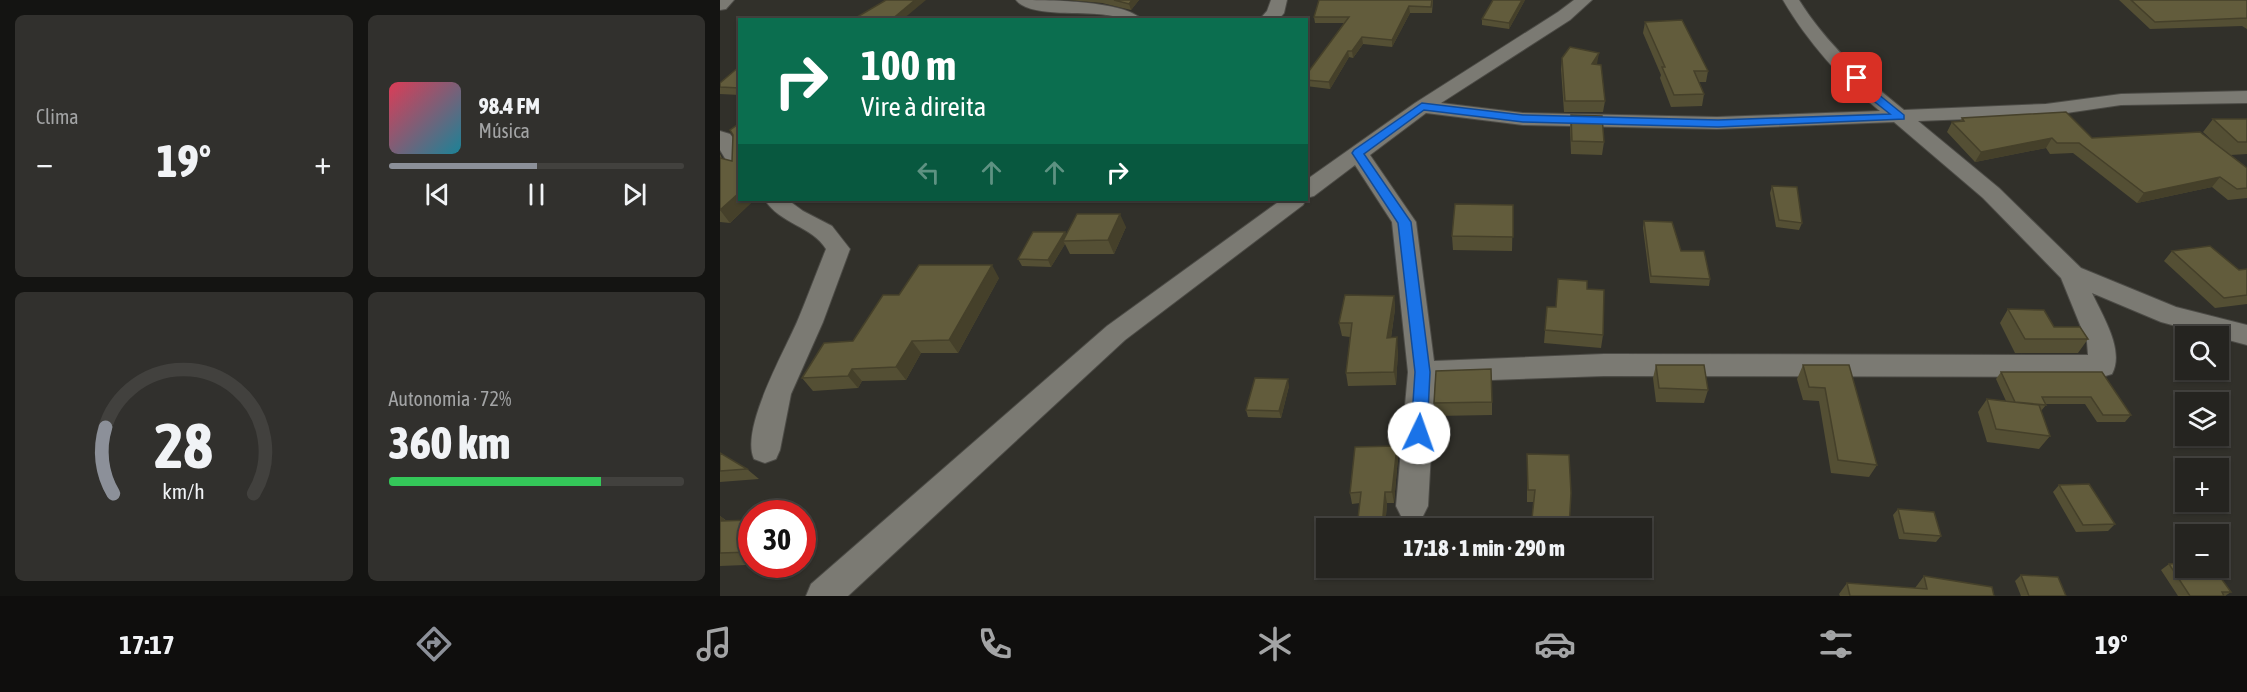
<!DOCTYPE html>
<html lang="pt">
<meta charset="utf-8">
<style>
:root{--surface:#252420;--page:#31302d;--text:#f1f3f6;--muted:#a3a4a5;--line:#42413e;--accent:#8c9099}
body{margin:0;font-family:"Asap Condensed",sans-serif;background:var(--page);color:var(--text);height:100vh;display:flex;flex-direction:column;font-size:22px;white-space:nowrap}
*{box-sizing:border-box;margin:0}
p{font-size:20px;color:var(--muted)}
.icon{flex:none;width:33px;height:33px;fill:none;stroke:currentColor;stroke-width:2;stroke-linecap:round;stroke-linejoin:round}
.map{position:relative;flex:1;overflow:hidden}
.sheet{display:flex;flex-direction:column;gap:15px;padding:15px;background:#141412;width:720px}
.sheet>*{flex:none}
.guide{position:absolute;left:18px;top:18px;width:570px;height:183px;border-radius:0px;box-shadow:0 2px 4px #0004,0 0 0 2px var(--line);background:#0b6e4f;color:#fff;overflow:hidden}
.fabs{position:absolute;left:1455px;top:326px;display:grid;gap:12px}
.fabs a{display:grid;place-items:center;width:54px;height:54px;border-radius:0px;background:var(--surface);box-shadow:0 2px 4px #0004,0 0 0 2px var(--line);font-size:30px}
.speed{position:absolute;left:18px;top:500px;display:flex;gap:12px;font-size:30px;font-weight:700;text-align:center}
.speed>*{display:grid;place-content:center;width:78px;height:78px;border-radius:50%;background:var(--surface);box-shadow:0 2px 4px #0004,0 0 0 2px var(--line);line-height:1}
.speed .limit{border:9px solid #d22;background:#fff;color:#111}
.pin{position:absolute;display:grid;place-items:center;width:51px;height:51px;color:#fff;margin:-26px;border-radius:12px;box-shadow:0 3px 9px #0006}
.me{position:absolute;width:66px;margin:-33px;rotate:3deg;stroke-linejoin:round;filter:drop-shadow(0 0 4px #0008)}
.turn{display:flex;align-items:center;gap:21px;height:126px;padding:0 24px;font-size:27px}
.turn .icon{width:78px;height:78px;stroke-width:2.5}
.turn b{display:block;font-size:42px;line-height:51px}
.lanes{display:flex;align-items:center;height:57px;padding:0 24px;background:#0003;justify-content:center;gap:30px;direction:ltr}
.lanes .off{opacity:.35}
.big{font-size:45px;font-weight:800;line-height:1.1}
.sheet .tile{flex:1;display:flex;flex-direction:column;justify-content:center;gap:9px;min-width:0;padding:0 21px;border-radius:9px;background:var(--page)}
.sheet .dial{align-items:center;gap:0}
.dial svg{height:156px;overflow:visible;fill:none;stroke:var(--line);stroke-width:7;stroke-linecap:round;text-anchor:middle}
.dial text{fill:var(--text);stroke:none}
.song{display:flex;align-items:center;gap:18px}
.cover{width:72px;height:72px;border-radius:9px;background:linear-gradient(135deg,hsl(350 70% 55%),hsl(190 70% 35%))}
.played{height:6px;border-radius:3px;background:linear-gradient(90deg,var(--accent) 50%,var(--line) 50%)}
.keys{display:flex;justify-content:space-around;direction:ltr}
.heat{display:flex;justify-content:space-between;align-items:center;font-size:33px;direction:ltr}
.charge{height:9px;border-radius:4px;background:linear-gradient(90deg,#34c759 72%,var(--line) 0)}
.sheet .tiles{flex:1;display:grid;gap:15px;grid-template-columns:repeat(2,1fr)}
.trip{position:absolute;left:596px;top:518px;width:336px;height:60px;border-radius:0px;background:var(--surface);box-shadow:0 2px 4px #0004,0 0 0 2px var(--line);font-weight:800;line-height:60px;text-align:center}
.tabs{display:flex;height:96px;justify-content:space-around;align-items:center;background:#0f0e0d;color:var(--muted)}
.tabs .icon{width:42px;height:42px}
.tabs .selected{color:var(--accent)}
.tabs b{font-size:27px;color:var(--text)}
main{display:flex;flex:1;min-height:0}
.map>svg:first-child{display:block}
</style>
<main>
<section class="sheet">
<div class="tiles">
<div class="tile"><p>Clima</p>
<div class="heat"><a>−</a><b class="big">19°</b><a>+</a></div>
</div>
<div class="tile">
<div class="song"><i class="cover"></i><div><b>98.4 FM</b><p>Música</p></div></div>
<div class="played"></div>
<div class="keys"><svg class="icon" aria-label="previous" viewBox="0 0 24 24"><path d="M18 5L8 12l10 7zM5 5v14"/></svg><svg class="icon" aria-label="pause" viewBox="0 0 24 24"><path d="M8 5v14M16 5v14"/></svg><svg class="icon" aria-label="next" viewBox="0 0 24 24"><path d="M6 5l10 7-10 7zM19 5v14"/></svg></div>
</div>
<div class="tile dial"><svg viewBox="0 0 100 80">
<path d="M14 69A42 42 0 1 1 86 69"/>
<path d="M14 69A42 42 0 0 1 10 35" stroke="#8c9099"/>
<text x="50" y="56" font-size="32" font-weight="700">28</text>
<text x="50" y="72" font-size="11">km/h</text>
</svg></div>
<div class="tile"><p>Autonomia · 72%</p><b class="big">360 km</b><div class="charge"></div></div>
</div>
</section>
<div class="map">
<svg width="1527" height="596" viewBox="0 0 1527 596">
<rect width="100%" height="100%" fill="#31302a"/>
<g fill="none" stroke-linecap="round" stroke-linejoin="round">
<defs>
<path id="street" d="M0,0H14L6,9L0,10Z
M296,0C323,0 406,0 422,20C406,20 393,15 377,14C358,12 307,16 296,0Z
M551,0H567L564,13L558,20H539L547,11Z
M854,0H872L850,20L721,103L803,113L997,117L1160,111C1122,81 1087,41 1063,0H1079C1105,42 1145,79 1184,110L1326,104L1401,94L1527,91V103L1401,105L1326,116L1198,121L1279,188L1361,268L1456,307L1527,325V345L1441,322L1372,293C1382,315 1405,350 1392,374L1382,377L884,376L715,382L708,506L703,516L692,520L681,516L676,506L688,372L672,222L635,165L594,196L586,198V180L695,103L838,12ZM706,113L803,125L997,129L1174,122L1263,198L1341,278L1367,342L1368,355L884,354L714,361L696,222L650,155Z
M0,131L10,134L20,147V171L12,170L0,150Z
M45,200H68L83,211L112,226L130,249L103,322L71,394L60,450L56,459L45,463L34,459C20,429 64,352 77,322C87,298 96,274 106,249C92,226 60,224 45,200Z
M561,200H586L583,205L405,340L128,596H86L91,584L387,326Z"/>
</defs>
<use href="#street" stroke="#4c4b46" stroke-width="2"/>
<use href="#street" fill="#7b7a73" fill-rule="evenodd"/>
</g>
<path fill="#544f34" d="M348,0H419L411,10L382,3Z
M599,0H713L712,13H690L672,47L643,44L633,58L629,57L610,89L586,86V75L624,23H595L594,17Z
M805,0L789,29L762,25V19Z
M1399,0H1527V29L1522,26L1430,29Z
M925,22L988,71L986,82H979L984,94L982,106L951,107L940,78L941,75L923,33Z
M842,58L877,64L885,101L883,112H844L841,69Z
M20,66V95L0,94V83Z
M851,115L884,142L882,155L851,154L850,128Z
M1242,118L1372,138L1495,143L1483,132L1493,119H1527V154L1511,155L1527,168V198L1508,200L1492,187L1417,203L1353,153L1330,154L1326,148L1255,162L1227,132L1232,122L1240,121Z
M20,123V200H34L10,223L0,222V154L3,160L12,161Z
M1052,186L1082,223L1079,230L1056,227L1050,193Z
M793,205L792,251L733,250L732,236Z
M924,221L961,251L990,279L989,286L930,283L923,228Z
M406,227L394,254H350L345,244L331,267L302,266L298,259L345,232L346,235Z
M1452,251L1519,270L1527,269V304L1495,308L1444,261Z
M279,278L238,353H201L186,380L142,381L138,388L93,391L82,378L133,341L179,295Z
M838,279L867,289L883,335L881,348L824,343L827,307H836Z
M674,296L675,309L671,338L678,351L676,385L628,386L626,373L630,337L622,336L619,323Z
M1288,309L1334,327L1368,339L1358,353H1295L1280,323Z
M936,365L988,390L984,403L936,402L933,378Z
M1083,365H1129L1157,465L1149,477L1111,473L1099,401L1083,400L1077,379Z
M1281,372H1382L1411,415L1405,422H1377L1365,404H1326V405L1321,411L1330,436L1319,449L1267,442L1258,412L1267,399L1286,401L1276,379Z
M569,386L561,418L528,417L526,410Z
M772,402V415L715,416L714,403Z
M677,446L678,457L674,503H667L665,528H637L640,503L632,504L630,493Z
M0,453L27,469L39,479L0,482Z
M807,454L849,528L814,502H807Z
M1339,485L1395,524L1388,531L1356,532L1333,492Z
M1178,509L1221,536L1216,542L1179,539L1173,515Z
M0,516L7,521L32,520V564H48L0,566Z
M1449,564L1511,592L1505,596H1458L1441,570Z
M807,567H845L844,574L806,570Z
M1301,575L1346,596H1301L1295,581Z
M1204,576L1274,596H1120L1119,594L1127,583L1195,588Z"/>
<path fill="#45402a" d="M195,0H206L182,20H171Z
M412,0H419L411,10L409,4Z
M802,0H805L789,29V23Z
M689,6L690,13L672,47V40Z
M642,37L643,44L633,58L632,51Z
M628,51L629,57L610,89L609,82Z
M879,53L877,64L871,74L872,64Z
M1332,138L1326,148L1255,162L1261,152Z
M1500,177L1492,187L1417,203L1424,193Z
M20,192V200H34L10,223L0,210Z
M400,214L406,227L394,254L388,240Z
M345,232L348,239L343,241L345,244L331,267L328,260Z
M272,265L279,278L238,353L229,340Z
M674,296L675,309L669,351L667,338Z
M677,337L678,351L676,385L674,372Z
M192,341L201,353L186,380L176,367Z
M132,369L142,381L138,388L128,376Z
M568,379L569,386L561,418L559,411Z
M677,446L678,457L674,503L672,492Z
M665,492L667,503L665,528H662Z
M0,516L9,523L0,532Z"/>
<path fill="#625c3c" stroke="#45402a" stroke-width="1.5" d="M166,0H195L171,20H132Z
M394,0H412L409,4Z
M599,0H712L711,7L689,6L672,40L642,37L632,51H628L609,82L586,80V75L629,17H594Z
M773,0H802L789,23L762,19Z
M1411,0H1527V18L1435,22Z
M962,20L988,71H974L984,94L954,95L942,67H945L925,22Z
M850,47L879,53L872,64L881,65L885,101H845L842,58Z
M20,66V88L0,87V83Z
M1346,112L1372,138L1480,132L1527,168V188L1517,189L1500,177L1424,193L1359,143H1337L1332,138L1261,152L1232,122L1244,121L1242,118Z
M851,115L882,116L884,142L852,141Z
M1493,119H1527V142H1518Z
M20,123V192L0,210V158L12,161L13,135L10,130Z
M1052,186L1077,187L1082,223L1059,220Z
M735,204L793,205V237L732,236Z
M357,214H400L388,240L343,241Z
M924,221L952,222L961,251H984L990,279L931,276Z
M313,232H345L328,260L298,259Z
M1490,246L1519,270L1527,269V295L1504,298L1452,251Z
M199,265H272L229,340L192,341L176,367L132,369L128,376L82,378L104,343L133,341L163,295H179Z
M838,279L867,281V289L884,290L883,335L825,330L827,307H836Z
M625,295L674,296L667,338L677,337L674,372L626,373L632,323H619Z
M1288,309L1324,310L1334,327H1360L1368,339H1305Z
M936,365H984L988,390L939,388Z
M1083,365H1129L1157,465L1118,460L1105,388L1089,387Z
M771,369L772,402L714,403L716,371Z
M1281,372H1382L1411,415H1383L1371,397H1322L1326,405L1295,402Z
M535,378L568,379L559,411L526,410Z
M1267,399L1319,405L1330,436L1276,429Z
M677,446L672,492H665L662,528H637L641,492L630,493L635,447Z
M0,453L27,469L0,471Z
M807,454L849,455L851,493L849,528H811L815,490H808Z
M1369,484L1395,524L1363,525L1339,485Z
M1178,509L1214,512L1221,536L1184,533Z
M32,520V552L0,553V521Z
M1466,563V567H1493L1511,592H1502L1504,596H1470L1449,564Z
M1301,575L1338,577L1346,596H1309Z
M1204,576L1272,587L1274,596H1130L1127,583L1207,589Z"/>
<path fill="#1a73e8" stroke="#114b97" stroke-width="1.5" d="M1133,76H1140L1153,90L1184,115V119L998,127L803,122L704,110L644,154L691,222L710,372L707,433L704,438L699,439L693,438L691,433L695,372L678,223L632,153L634,150L702,103L803,115L998,120L1170,114L1146,95L1133,80Z"/>
</svg>
<div class="fabs">
<a><svg class="icon" aria-label="search" viewBox="0 0 24 24"><circle cx="10" cy="10" r="6"/><path d="M15 15l6 6"/></svg></a>
<a><svg class="icon" aria-label="layers" viewBox="0 0 24 24"><path d="M12 4l9 5-9 5-9-5zM3 14l9 5 9-5"/></svg></a>
<a>+</a>
<a>−</a>
</div>
<div class="speed"><div class="limit">30</div></div>
<div class="pin" style="left:1137px;top:78px;background:#d93025"><svg class="icon" aria-label="arrive" viewBox="0 0 24 24"><path d="M6 21V4h12l-3 4 3 4H6"/></svg></div>
<svg class="me" style="left:699px;top:433px" viewBox="-20 -20 40 40"><circle r="19" fill="#fff"/><path d="M0-13L10 11 0 6-10 11z" fill="#1a73e8"/></svg>
<div class="trip">17:18 · 1 min · 290 m</div>
<div class="guide">
<div class="turn"><svg class="icon" aria-label="right" viewBox="0 0 24 24"><path d="M7 20v-9h11M14 6l5 5-5 5"/></svg><div><b>100 m</b>Vire à direita</div></div>
<div class="lanes"><svg class="icon off" aria-label="left" viewBox="0 0 24 24"><path d="M17 20v-9H6M10 6l-5 5 5 5"/></svg><svg class="icon off" aria-label="ahead" viewBox="0 0 24 24"><path d="M12 20V5M6 11l6-6 6 6"/></svg><svg class="icon off" aria-label="ahead" viewBox="0 0 24 24"><path d="M12 20V5M6 11l6-6 6 6"/></svg><svg class="icon" aria-label="right" viewBox="0 0 24 24"><path d="M7 20v-9h11M14 6l5 5-5 5"/></svg></div>
</div>
</div>
</main>
<nav class="tabs">
<b>17:17</b>
<svg class="icon selected" aria-label="directions" viewBox="0 0 24 24"><path d="M12 3l9 9-9 9-9-9zM9 14v-3h6M13 9l2 2-2 2"/></svg>
<svg class="icon" aria-label="music" viewBox="0 0 24 24"><path d="M9 18V5l10-2v13"/><circle cx="6" cy="18" r="3"/><circle cx="16" cy="16" r="3"/></svg>
<svg class="icon" aria-label="phone" viewBox="0 0 24 24"><path d="M5 4h4l2 5-3 2q2 4 5 5l2-3 5 2v4C11 20 4 13 5 4z"/></svg>
<svg class="icon" aria-label="climate" viewBox="0 0 24 24"><path d="M12 3v18M4 7l16 10M4 17L20 7"/></svg>
<svg class="icon" aria-label="car" viewBox="0 0 24 24"><path d="M5 17H2v-5l4-1 3-4h7l3 4 3 1v5h-3M9 17h6M6 11h13"/><circle cx="7" cy="17" r="2"/><circle cx="17" cy="17" r="2"/></svg>
<svg class="icon" aria-label="filters" viewBox="0 0 24 24"><path d="M4 7h16M4 17h16"/><circle cx="9" cy="7" r="2"/><circle cx="15" cy="17" r="2"/></svg>
<b>19°</b>
</nav>
